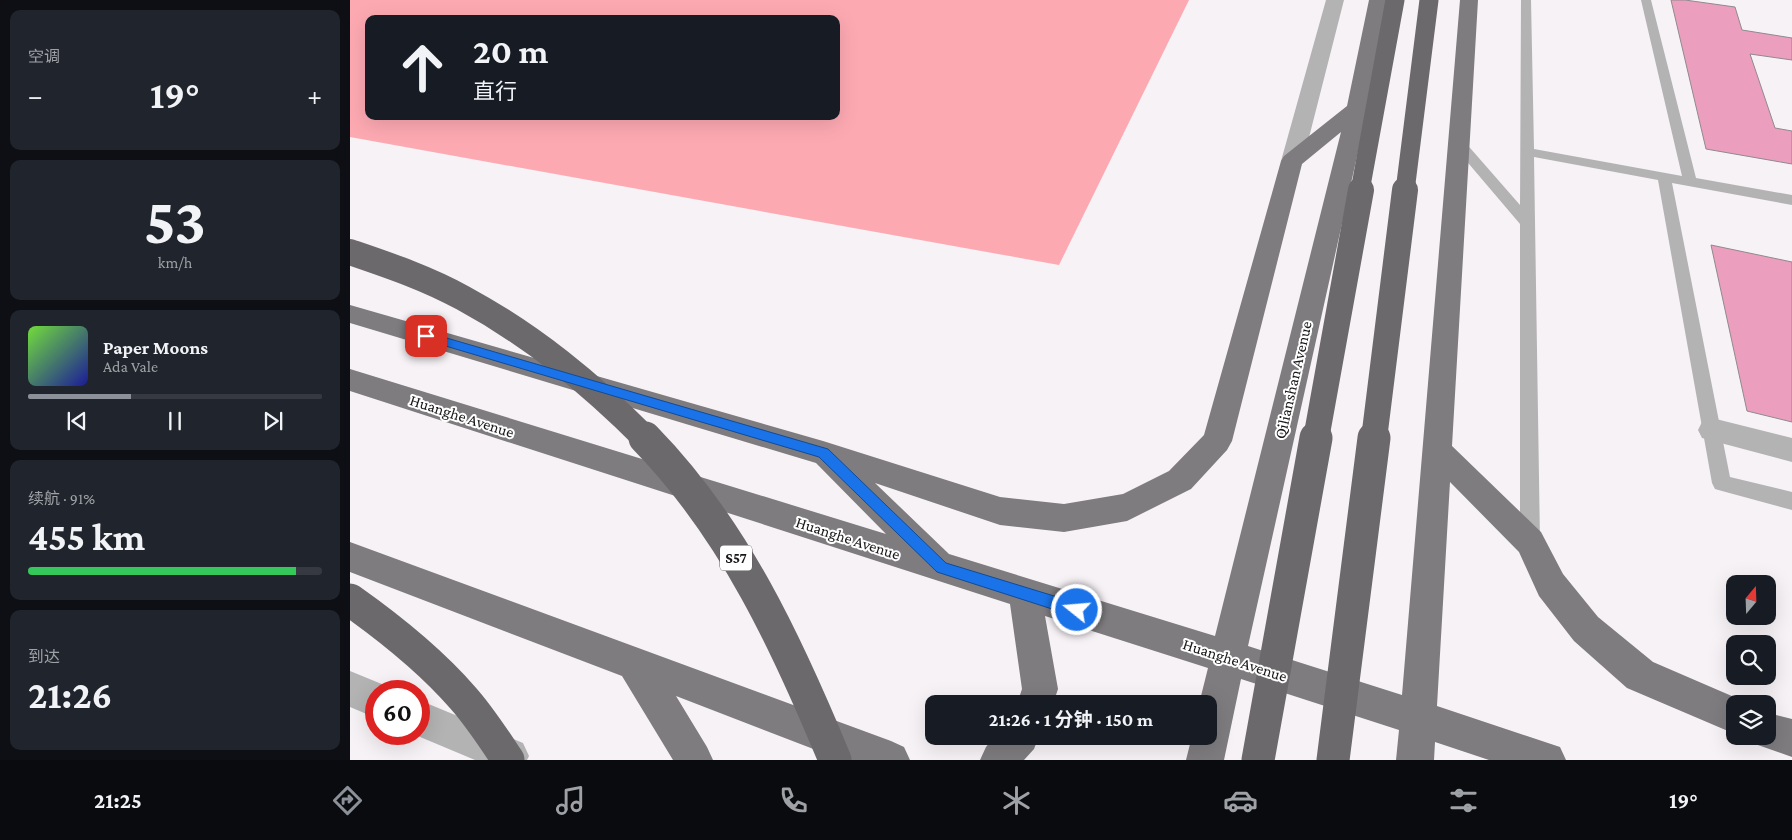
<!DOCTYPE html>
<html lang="zh">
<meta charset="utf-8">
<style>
:root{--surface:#171b24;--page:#20242c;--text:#f1f3f6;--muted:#9ea1a6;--line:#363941;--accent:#8c9099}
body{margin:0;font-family:"Crimson Pro","Noto Sans SC",serif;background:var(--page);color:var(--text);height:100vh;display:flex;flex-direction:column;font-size:19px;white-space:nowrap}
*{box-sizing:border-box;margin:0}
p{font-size:16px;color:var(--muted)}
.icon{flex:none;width:28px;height:28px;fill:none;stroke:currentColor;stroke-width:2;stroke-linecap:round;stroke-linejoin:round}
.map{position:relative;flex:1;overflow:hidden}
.panel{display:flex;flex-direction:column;gap:10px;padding:10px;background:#0d0f14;width:350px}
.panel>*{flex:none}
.top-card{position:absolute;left:15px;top:15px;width:475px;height:105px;border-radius:10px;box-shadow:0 5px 20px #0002;background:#171b24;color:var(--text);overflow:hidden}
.needle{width:32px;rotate:19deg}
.controls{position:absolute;left:1376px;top:575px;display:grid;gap:10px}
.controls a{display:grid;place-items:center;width:50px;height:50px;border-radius:10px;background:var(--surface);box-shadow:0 5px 20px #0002;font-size:25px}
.speed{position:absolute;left:15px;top:680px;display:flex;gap:10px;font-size:25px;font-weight:700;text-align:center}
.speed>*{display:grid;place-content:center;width:65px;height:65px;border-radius:50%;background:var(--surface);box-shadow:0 5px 20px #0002;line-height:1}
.speed .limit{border:8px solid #d22;background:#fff;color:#111}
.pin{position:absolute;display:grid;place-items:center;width:42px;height:42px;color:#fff;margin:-21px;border-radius:10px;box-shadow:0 2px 8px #0006}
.me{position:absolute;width:55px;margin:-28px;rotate:287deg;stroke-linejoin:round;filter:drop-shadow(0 0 4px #0008)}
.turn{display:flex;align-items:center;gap:18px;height:105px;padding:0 25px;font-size:22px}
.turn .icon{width:65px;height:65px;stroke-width:2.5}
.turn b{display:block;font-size:35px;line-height:42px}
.big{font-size:38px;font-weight:700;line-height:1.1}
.panel .widget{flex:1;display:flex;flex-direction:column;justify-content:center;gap:8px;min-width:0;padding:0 18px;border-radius:10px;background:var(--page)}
.panel .dial{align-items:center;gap:0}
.dial b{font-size:65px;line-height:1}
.song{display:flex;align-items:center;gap:15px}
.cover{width:60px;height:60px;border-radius:8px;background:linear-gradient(135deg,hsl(100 70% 55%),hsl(240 70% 35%))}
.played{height:5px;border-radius:2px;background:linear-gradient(90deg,var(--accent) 35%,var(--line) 35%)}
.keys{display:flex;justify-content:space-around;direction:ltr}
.heat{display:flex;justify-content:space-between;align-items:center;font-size:28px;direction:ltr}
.charge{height:8px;border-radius:4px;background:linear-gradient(90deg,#34c759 91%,var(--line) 0)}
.trip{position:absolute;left:575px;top:695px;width:292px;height:50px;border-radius:10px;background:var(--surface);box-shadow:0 5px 20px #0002;font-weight:700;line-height:50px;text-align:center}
.menu{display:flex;height:80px;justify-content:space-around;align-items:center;background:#090b0e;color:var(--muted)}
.menu .icon{width:35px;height:35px}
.menu .selected{color:var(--accent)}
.menu b{font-size:22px;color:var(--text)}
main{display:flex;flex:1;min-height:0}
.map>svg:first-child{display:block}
</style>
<main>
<section class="panel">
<div class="widget"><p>空调</p>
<div class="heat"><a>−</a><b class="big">19°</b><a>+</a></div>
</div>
<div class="widget dial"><b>53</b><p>km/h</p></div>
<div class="widget">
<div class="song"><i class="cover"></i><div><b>Paper Moons</b><p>Ada Vale</p></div></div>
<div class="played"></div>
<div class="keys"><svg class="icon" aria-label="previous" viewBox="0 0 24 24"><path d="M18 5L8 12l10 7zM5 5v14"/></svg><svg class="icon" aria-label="pause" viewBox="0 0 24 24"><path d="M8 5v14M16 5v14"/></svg><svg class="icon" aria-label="next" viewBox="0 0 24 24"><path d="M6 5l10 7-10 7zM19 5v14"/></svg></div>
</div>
<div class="widget"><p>续航 · 91%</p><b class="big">455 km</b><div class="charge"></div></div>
<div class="widget"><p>到达</p><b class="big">21:26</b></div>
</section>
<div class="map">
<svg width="1442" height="760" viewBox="0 0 1442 760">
<rect width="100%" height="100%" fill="#f7f2f6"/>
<path fill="#fda9b2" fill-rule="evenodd" d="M0,0H839L709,265L0,137ZM19,19H486V116H19Z"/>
<path fill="#ec9ebe" stroke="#8f8a8c" d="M1321,0H1335L1385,7L1392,30L1442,38V60L1400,54L1425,128L1442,131V164L1356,149Z
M1361,245L1442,262V422L1397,411Z"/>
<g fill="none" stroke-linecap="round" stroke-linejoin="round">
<path fill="#b4b3b4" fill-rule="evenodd" d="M1171,0H1181L1184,149L1332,176L1291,0H1301L1346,178L1442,195V205L1322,183L1380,477L1442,492V510L1372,491L1365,489L1362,483L1308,180L1184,157L1190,542L1187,549L1180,551L1173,549L1170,542V224L1102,144L1109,140L1114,141L1170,205Z"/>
<path fill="#b4b3b4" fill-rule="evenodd" d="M976,0H994L953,161L950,166L942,168L934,166L931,161Z
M1362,418L1442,438V462L1352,438L1348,430L1352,422Z
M0,671L39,687L40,691H26V718L0,707Z
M69,700L173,743L179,756L177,760H125L63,734H69Z"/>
<path fill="#7e7c7f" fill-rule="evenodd" d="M1019,0H1037L1018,107L898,646L1052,695L1110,0H1128L1102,446L1191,532L1213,574L1248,617L1303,662L1398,703L1385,704V734L1277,688L1224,641L1189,596L1169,552L1100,482L1087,706L1210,747L1216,760H1139L1085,742L1084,760H1046L1049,730L891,679L874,760H836L842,736H859V704H849L858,668L695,616L708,689L703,704H667L672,689L660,604L0,391V369L536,534L466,463L0,323V305L473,441L650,497L714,504L773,494L819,471L854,435L931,161L934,156L997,106ZM991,132L865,636L599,554L525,483L650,525L714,532L777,521L841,489L877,450L882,441L952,164Z
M0,542L541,741L554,747L560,760H492L326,696L357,747L363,760H323L272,676L0,572Z
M1418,713L1442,719V757L1405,744L1402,736H1418Z
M645,736H689L684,749L674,760H630L636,747Z"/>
<path stroke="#6b696c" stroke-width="19" d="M1010,191L1045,0
M1055,191L1079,0"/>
<path stroke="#6b696c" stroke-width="26" d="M0,252C38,265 77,278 113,298C183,336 240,383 296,439
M966,439L1011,190
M1024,439L1055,190"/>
<path stroke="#6b696c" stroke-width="33" d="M295,438C384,529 437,644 485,760
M0,600C41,629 80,660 113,698C130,717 144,739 158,760
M908,760L966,438
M983,760L1024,438"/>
</g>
<path fill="#1a73e8" stroke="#114b97" d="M76,332L478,449L596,563L727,603L732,605L734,610L732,615L727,617L587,572L469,457L72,339L70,336Z"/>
<g text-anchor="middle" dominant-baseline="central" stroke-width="4" stroke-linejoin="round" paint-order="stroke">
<rect fill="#fff" stroke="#5e5d5d" stroke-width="1" x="370" y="545.5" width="32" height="25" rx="4"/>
<g font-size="15" font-weight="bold" fill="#191718">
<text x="386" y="558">S57</text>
</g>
<g font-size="16" fill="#191718" stroke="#fff">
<text transform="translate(943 380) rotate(-77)">Qilianshan Avenue</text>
<text transform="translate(112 416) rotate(18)">Huanghe Avenue</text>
<text transform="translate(498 538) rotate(18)">Huanghe Avenue</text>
<text transform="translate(885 660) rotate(18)">Huanghe Avenue</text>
</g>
</g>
</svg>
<div class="controls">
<a><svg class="needle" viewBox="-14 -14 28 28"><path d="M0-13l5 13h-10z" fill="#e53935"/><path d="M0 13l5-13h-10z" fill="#9ea1a6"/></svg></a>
<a><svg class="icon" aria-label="search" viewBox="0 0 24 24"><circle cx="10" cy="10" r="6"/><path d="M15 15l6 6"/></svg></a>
<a><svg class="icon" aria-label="layers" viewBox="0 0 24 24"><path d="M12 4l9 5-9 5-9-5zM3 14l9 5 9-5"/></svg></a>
</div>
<div class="speed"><div class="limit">60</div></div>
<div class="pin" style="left:76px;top:336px;background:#d93025"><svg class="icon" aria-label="arrive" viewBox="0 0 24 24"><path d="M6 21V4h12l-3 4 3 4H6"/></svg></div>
<svg class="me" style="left:727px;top:610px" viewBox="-20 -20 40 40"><circle r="17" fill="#1a73e8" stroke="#fff" stroke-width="3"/><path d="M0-11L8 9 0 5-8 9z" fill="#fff"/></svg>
<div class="trip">21:26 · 1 分钟 · 150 m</div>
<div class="top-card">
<div class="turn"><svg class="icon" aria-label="ahead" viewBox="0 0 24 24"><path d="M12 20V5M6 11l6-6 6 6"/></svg><div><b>20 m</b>直行</div></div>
</div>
</div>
</main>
<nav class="menu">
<b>21:25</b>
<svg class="icon selected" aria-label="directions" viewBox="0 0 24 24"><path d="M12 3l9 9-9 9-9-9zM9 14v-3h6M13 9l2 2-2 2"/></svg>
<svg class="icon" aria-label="music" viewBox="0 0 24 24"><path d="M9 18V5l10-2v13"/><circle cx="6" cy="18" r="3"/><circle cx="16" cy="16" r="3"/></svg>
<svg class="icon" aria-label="phone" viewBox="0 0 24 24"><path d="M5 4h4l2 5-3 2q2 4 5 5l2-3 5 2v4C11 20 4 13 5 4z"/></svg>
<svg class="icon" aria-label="climate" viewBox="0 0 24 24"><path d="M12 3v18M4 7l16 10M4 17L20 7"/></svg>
<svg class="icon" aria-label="car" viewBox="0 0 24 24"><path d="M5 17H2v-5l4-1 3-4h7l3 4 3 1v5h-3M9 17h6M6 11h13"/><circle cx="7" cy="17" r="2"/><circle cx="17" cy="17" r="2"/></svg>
<svg class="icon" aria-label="filters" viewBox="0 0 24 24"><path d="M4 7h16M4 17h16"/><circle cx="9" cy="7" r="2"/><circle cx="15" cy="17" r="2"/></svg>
<b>19°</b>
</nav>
